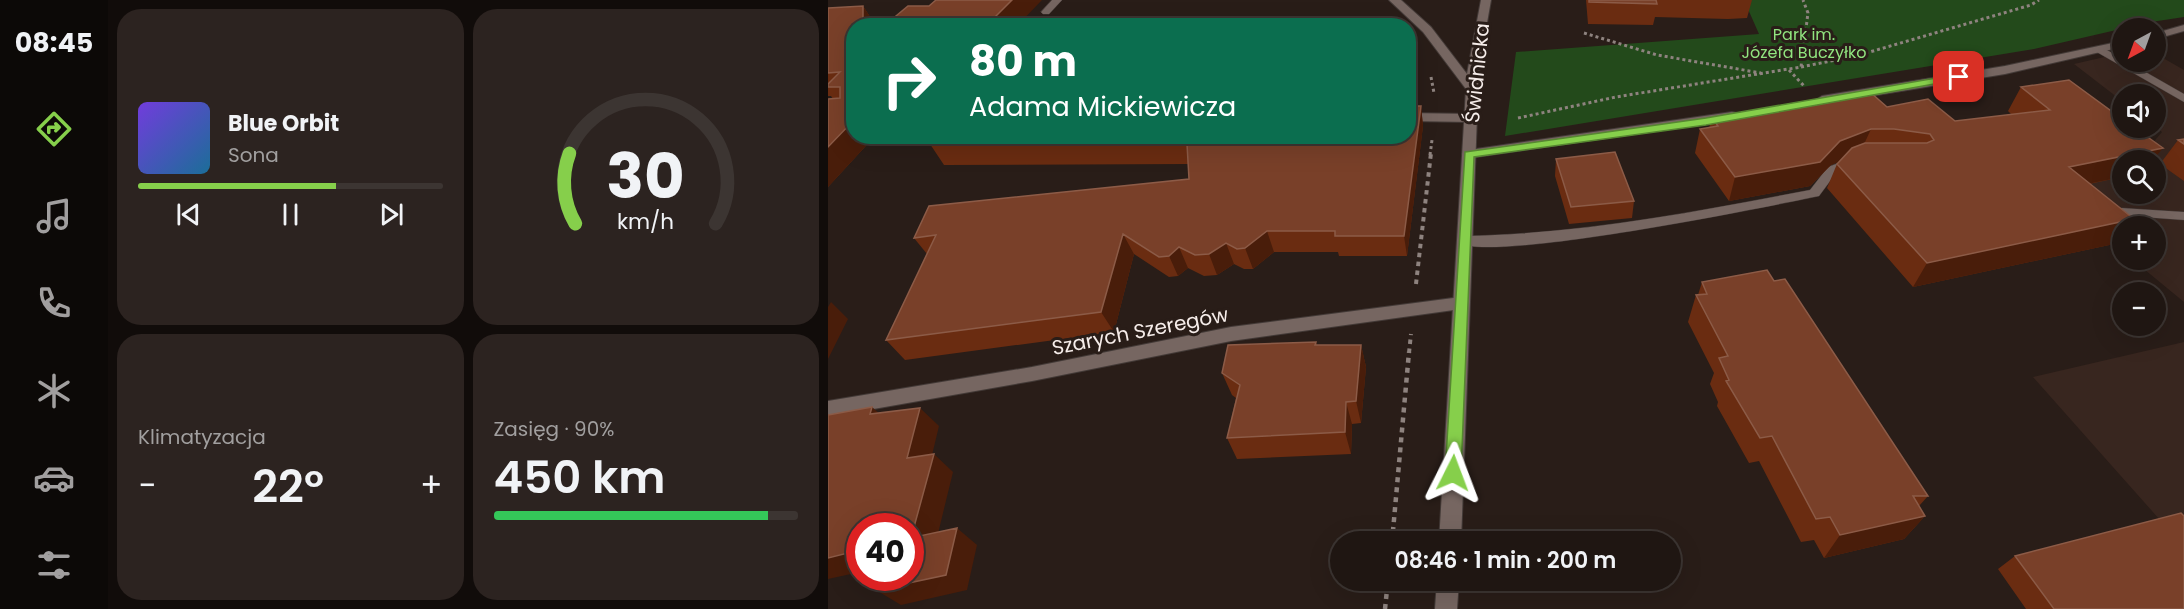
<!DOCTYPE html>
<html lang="pl">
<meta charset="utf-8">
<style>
:root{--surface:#1f1612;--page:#2c2320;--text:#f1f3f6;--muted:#a19f9f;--line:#3c3532;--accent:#86cf4b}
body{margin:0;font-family:Poppins,sans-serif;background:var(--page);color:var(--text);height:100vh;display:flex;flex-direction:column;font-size:22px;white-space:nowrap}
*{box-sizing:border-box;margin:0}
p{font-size:20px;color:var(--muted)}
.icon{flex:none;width:33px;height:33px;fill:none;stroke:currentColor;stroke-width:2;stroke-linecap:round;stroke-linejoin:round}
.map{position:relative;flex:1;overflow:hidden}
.sheet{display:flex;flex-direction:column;gap:9px;padding:9px;background:#110c0a;width:720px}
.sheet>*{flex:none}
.hud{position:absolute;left:18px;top:18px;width:570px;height:126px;border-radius:24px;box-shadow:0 6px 24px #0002,0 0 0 2px var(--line);background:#0b6e4f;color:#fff;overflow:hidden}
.needle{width:39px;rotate:221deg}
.fabs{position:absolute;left:1284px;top:18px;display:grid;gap:12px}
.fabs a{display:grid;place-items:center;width:54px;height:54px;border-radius:50%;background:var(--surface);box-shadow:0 6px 24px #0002,0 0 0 2px var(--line);font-size:30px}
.speed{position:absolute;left:18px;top:513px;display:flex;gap:12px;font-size:30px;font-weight:700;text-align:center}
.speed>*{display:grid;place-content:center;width:78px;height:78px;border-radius:50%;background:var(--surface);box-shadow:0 6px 24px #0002,0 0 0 2px var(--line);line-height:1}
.speed .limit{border:9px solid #d22;background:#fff;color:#111}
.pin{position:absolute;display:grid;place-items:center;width:51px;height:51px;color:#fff;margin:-26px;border-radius:12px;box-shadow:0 3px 9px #0006}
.me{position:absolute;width:66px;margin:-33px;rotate:3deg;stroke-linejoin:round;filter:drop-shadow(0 0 4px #0008)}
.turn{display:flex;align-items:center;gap:21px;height:126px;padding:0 24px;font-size:27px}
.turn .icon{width:78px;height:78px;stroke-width:2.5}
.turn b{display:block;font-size:42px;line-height:51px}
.big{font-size:45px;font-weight:600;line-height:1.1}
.sheet .card{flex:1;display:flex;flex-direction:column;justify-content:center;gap:9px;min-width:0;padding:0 21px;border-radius:24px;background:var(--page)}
.sheet .dial{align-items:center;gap:0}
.dial svg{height:156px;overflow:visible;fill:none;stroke:var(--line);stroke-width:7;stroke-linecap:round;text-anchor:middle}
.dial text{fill:var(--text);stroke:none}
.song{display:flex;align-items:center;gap:18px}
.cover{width:72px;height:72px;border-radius:9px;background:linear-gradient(135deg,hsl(260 70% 55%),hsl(200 70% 35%))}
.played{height:6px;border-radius:3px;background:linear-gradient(90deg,var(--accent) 65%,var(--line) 65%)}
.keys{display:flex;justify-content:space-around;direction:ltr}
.heat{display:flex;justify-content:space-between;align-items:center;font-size:33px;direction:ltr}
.charge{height:9px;border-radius:4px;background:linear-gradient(90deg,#34c759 90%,var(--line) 0)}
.sheet .tiles{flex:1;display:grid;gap:9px;grid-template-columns:repeat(2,1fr)}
.trip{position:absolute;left:502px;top:531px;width:351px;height:60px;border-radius:30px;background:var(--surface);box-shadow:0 6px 24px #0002,0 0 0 2px var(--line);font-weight:600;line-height:60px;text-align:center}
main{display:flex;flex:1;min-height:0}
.dock{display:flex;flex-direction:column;width:108px;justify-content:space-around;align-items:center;background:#0c0907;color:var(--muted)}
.dock .icon{width:42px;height:42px}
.dock .on{color:var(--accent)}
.dock b{font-size:27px;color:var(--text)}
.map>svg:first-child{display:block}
</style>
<main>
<nav class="dock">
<b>08:45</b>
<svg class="icon on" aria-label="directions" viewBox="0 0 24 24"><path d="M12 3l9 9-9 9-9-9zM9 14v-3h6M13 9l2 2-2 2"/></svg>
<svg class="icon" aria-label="music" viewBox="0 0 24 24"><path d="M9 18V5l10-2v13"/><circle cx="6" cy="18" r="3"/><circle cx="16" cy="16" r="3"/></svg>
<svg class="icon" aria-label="phone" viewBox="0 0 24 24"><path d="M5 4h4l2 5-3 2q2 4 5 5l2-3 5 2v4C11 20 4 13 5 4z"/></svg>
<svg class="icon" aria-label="climate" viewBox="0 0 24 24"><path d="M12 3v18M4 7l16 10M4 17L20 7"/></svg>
<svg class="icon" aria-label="car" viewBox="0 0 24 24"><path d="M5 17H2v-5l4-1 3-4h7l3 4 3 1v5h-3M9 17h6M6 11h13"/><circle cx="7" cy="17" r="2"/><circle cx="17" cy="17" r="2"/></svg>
<svg class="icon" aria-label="filters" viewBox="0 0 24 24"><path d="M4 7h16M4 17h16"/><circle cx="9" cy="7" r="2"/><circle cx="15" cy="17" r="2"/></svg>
</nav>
<section class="sheet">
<div class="tiles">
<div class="card">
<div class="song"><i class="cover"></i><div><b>Blue Orbit</b><p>Sona</p></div></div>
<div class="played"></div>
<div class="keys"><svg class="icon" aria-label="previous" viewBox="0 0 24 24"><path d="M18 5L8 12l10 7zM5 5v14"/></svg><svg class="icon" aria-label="pause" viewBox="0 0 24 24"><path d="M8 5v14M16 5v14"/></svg><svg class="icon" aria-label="next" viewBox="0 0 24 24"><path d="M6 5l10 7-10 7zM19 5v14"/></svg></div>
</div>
<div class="card dial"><svg viewBox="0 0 100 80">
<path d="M14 69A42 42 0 1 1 86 69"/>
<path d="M14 69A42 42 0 0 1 11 33" stroke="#86cf4b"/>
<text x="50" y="56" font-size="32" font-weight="700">30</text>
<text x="50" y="72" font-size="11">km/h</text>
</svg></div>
<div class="card"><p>Klimatyzacja</p>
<div class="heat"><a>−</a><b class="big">22°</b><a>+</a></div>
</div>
<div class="card"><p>Zasięg · 90%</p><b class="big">450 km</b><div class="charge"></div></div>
</div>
</section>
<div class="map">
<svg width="1356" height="609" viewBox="0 0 1356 609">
<rect width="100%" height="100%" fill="#291d18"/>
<path fill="#38261f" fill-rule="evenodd" d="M1294,53V62H1328V54L1356,70V302L1305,260H1328V226H1294V251L1193,164L1323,145L1334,132L1328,127V94H1294V101L1246,64ZM1294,160H1328V194H1294Z
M1356,342V547L1205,377Z"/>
<path fill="#234a1b" d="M916,0H1356V17L1323,22L1206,49L677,136L688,52L931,34Z"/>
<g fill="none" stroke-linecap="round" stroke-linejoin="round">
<defs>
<path id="service" d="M224,0H234L221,14H215L213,12Z
M1271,46L1294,58V62H1300L1356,94V102L1267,51L1266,49Z
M1024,158L1030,162L1028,165L1008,173L991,196L986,197C943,206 648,266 629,241L636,236C753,234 867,212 982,190L1000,167Z
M1278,207L1356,212V220L1273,214L1271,211Z"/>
<path id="minor" d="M1356,25V31L1328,39V33Z
M1294,41V47L1177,74L994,104L988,100L994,96L1177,66Z
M904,112L909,113L910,116L909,119L641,158L634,154L641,150Z
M580,113L643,114L649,118L643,122L580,121Z
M633,297L639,299L641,303L639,307L633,309L403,341L204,381L0,417V401L204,367L403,327Z"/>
<path id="tertiary" d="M561,0H573L603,27L639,74L653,0H663L653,57L650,89L633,542H611L638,89L595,32Z
M609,580H631L629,609H607Z"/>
</defs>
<use href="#service" stroke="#433a37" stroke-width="1"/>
<use href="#minor" stroke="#433a37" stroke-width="2"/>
<use href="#tertiary" stroke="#433a37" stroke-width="2"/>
<path stroke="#8e837f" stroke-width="3" stroke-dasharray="3 3" stroke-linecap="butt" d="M756,33L829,55L933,73
M973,67L1028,56L1203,5L1211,0
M961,70L977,87
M603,77L606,93
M690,118L788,97L973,67L980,13L975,0
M602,155L604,140"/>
<path stroke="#8e837f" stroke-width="4" stroke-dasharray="4.5 4.5" stroke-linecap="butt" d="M588,284L603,153
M581,353L583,334"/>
<path stroke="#8e837f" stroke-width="4.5" stroke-dasharray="5 5" stroke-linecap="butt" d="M564,542L581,352
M557,609L560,580"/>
<use href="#service" fill="#766661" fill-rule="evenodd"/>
<use href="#minor" fill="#766661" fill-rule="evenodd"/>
<use href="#tertiary" fill="#766661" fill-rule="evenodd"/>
</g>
<path fill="#6a2c11" d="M758,0H924L919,18L900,19L827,17L825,25L760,24Z
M35,6L48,26H26L47,136L0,187V99H5L3,96H0V8Z
M1241,80L1294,177L1261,184L1294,226V233L1286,244L1085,287L999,188L1009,164L1012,161L1003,165L982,186L901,201L867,153L872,129L881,128L884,118L1059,107L1127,121L1184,115L1180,111L1193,87Z
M593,106L595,126L579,256H511L510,252H446L425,269H416L406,264L389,275L376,276L360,268L350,276L341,277L306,254L286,332L77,360L58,340L99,254L86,238L361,179L360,164L116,165L102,144L580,136Z
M1356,139V181L1332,164L1350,140Z
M728,159L806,201L804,218L741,224L727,176Z
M946,281L1100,496L1091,506L1097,516L1076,539L996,558L986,540L973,542L931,461L921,463L889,406L890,402L882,384L886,373L860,322L868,295H870L874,282Z
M488,342L489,345H533L538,367L533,423L524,424L523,454L409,459L399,438L408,398L404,395L394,373Z
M1187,556L1356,609H1198L1170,569Z"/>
<path fill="#491d0a" d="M184,0H214L189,26H158Z
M35,6L48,26H35Z
M593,106L595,126L579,256L576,236Z
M26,120V136H47L0,187V147Z
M1043,129L1032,153L1003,165L982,186L901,201L907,177Z
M1335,148L1325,160H1294V177L1224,191L1241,167Z
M1306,219L1300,226H1294V233L1286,244L1085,287L1099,263Z
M439,231L446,252L425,269L417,248Z
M295,234L306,254L286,332L273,312Z
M398,243L406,264L389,275L381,254Z
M351,247L360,268L350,276L341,256Z
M3,302L20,319L0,359V307Z
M533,345L538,367L533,423L528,401Z
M518,402L524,424L523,454L517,432Z
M44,407L64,425L42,414Z
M92,408L111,426L99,476L79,458Z
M106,454L125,472L105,554L82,538Z
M1097,516L1076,539L996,558L1012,535Z
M129,528L149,545L139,590L73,605L48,590Z
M32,550V572L0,579V558Z"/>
<path fill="#794029" stroke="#8c5b47" stroke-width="1.5" d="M108,0H184L158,26H56L80,6H101Z
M761,0H828L829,4L761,2Z
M35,6V26H26V120L0,147V99L12,98V87H0V84L12,72L0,73V8Z
M1241,80L1294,119V128H1307L1335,148L1241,167L1306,219L1099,263L1009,164L1024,148L1037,143H1099L1106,140L1102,134L1066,129H1043L1012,141L992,162L907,177L872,129L890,126L884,118L1042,92L1059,107L1100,99L1127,121L1222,110L1193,87Z
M580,106H593L576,236H507V231H439L417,248L409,249L398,243L381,254L367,255L351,247L341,256L331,257L295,234L273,312L58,340L108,235L86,238L101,206L361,179L359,144H102L108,136H580Z
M1356,139V144L1350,140Z
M787,152L806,201L743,207L728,159Z
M939,270L946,281L957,279L1100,496H1085L1097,516L1012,535L1002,517L988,519L944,436L932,438L898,381L901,380L891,358L900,356L868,295L879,294L874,282Z
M488,342L487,345H533L528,401L518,402L517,432L399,438L412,385L394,373L400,345Z
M44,407L42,414L92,408L79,458L106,454L83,538H82V526H32V550L0,558V415Z
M1353,513L1356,516V609H1226L1187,556Z
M129,528L118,575L48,590L52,578H82V538Z"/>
<path fill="#86cf4b" stroke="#578731" stroke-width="1.5" d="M1131,74L1134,75V79L878,125L646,157L633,473L631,478L625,480L619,478L617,473L637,152L878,118Z"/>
<g text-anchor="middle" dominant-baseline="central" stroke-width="6" stroke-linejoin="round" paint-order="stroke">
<g font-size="16" fill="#91e47f" stroke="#291d18">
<text x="976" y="34">Park im.<tspan x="976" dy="18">Józefa Buczyłko</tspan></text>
</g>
<g font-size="20" fill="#f6edea" stroke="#291d18">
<text transform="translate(649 73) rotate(-84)">Świdnicka</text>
<text transform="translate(312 331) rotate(-11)">Szarych Szeregów</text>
</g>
</g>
</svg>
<div class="fabs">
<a><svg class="needle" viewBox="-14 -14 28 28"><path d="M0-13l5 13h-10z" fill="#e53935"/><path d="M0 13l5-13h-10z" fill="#a19f9f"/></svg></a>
<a><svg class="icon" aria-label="sound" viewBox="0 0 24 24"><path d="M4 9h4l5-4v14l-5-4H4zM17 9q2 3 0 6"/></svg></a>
<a><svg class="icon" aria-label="search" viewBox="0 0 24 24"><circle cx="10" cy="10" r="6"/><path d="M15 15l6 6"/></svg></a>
<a>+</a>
<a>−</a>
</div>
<div class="speed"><div class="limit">40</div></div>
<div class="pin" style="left:1131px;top:77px;background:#d93025"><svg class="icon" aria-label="arrive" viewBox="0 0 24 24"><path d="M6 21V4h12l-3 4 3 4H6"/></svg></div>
<svg class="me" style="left:625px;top:473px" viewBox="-20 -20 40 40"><path d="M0-17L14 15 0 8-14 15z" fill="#86cf4b" stroke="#fff" stroke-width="4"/></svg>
<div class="trip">08:46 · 1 min · 200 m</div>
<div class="hud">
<div class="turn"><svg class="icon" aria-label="right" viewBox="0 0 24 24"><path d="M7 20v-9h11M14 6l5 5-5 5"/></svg><div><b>80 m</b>Adama Mickiewicza</div></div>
</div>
</div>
</main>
